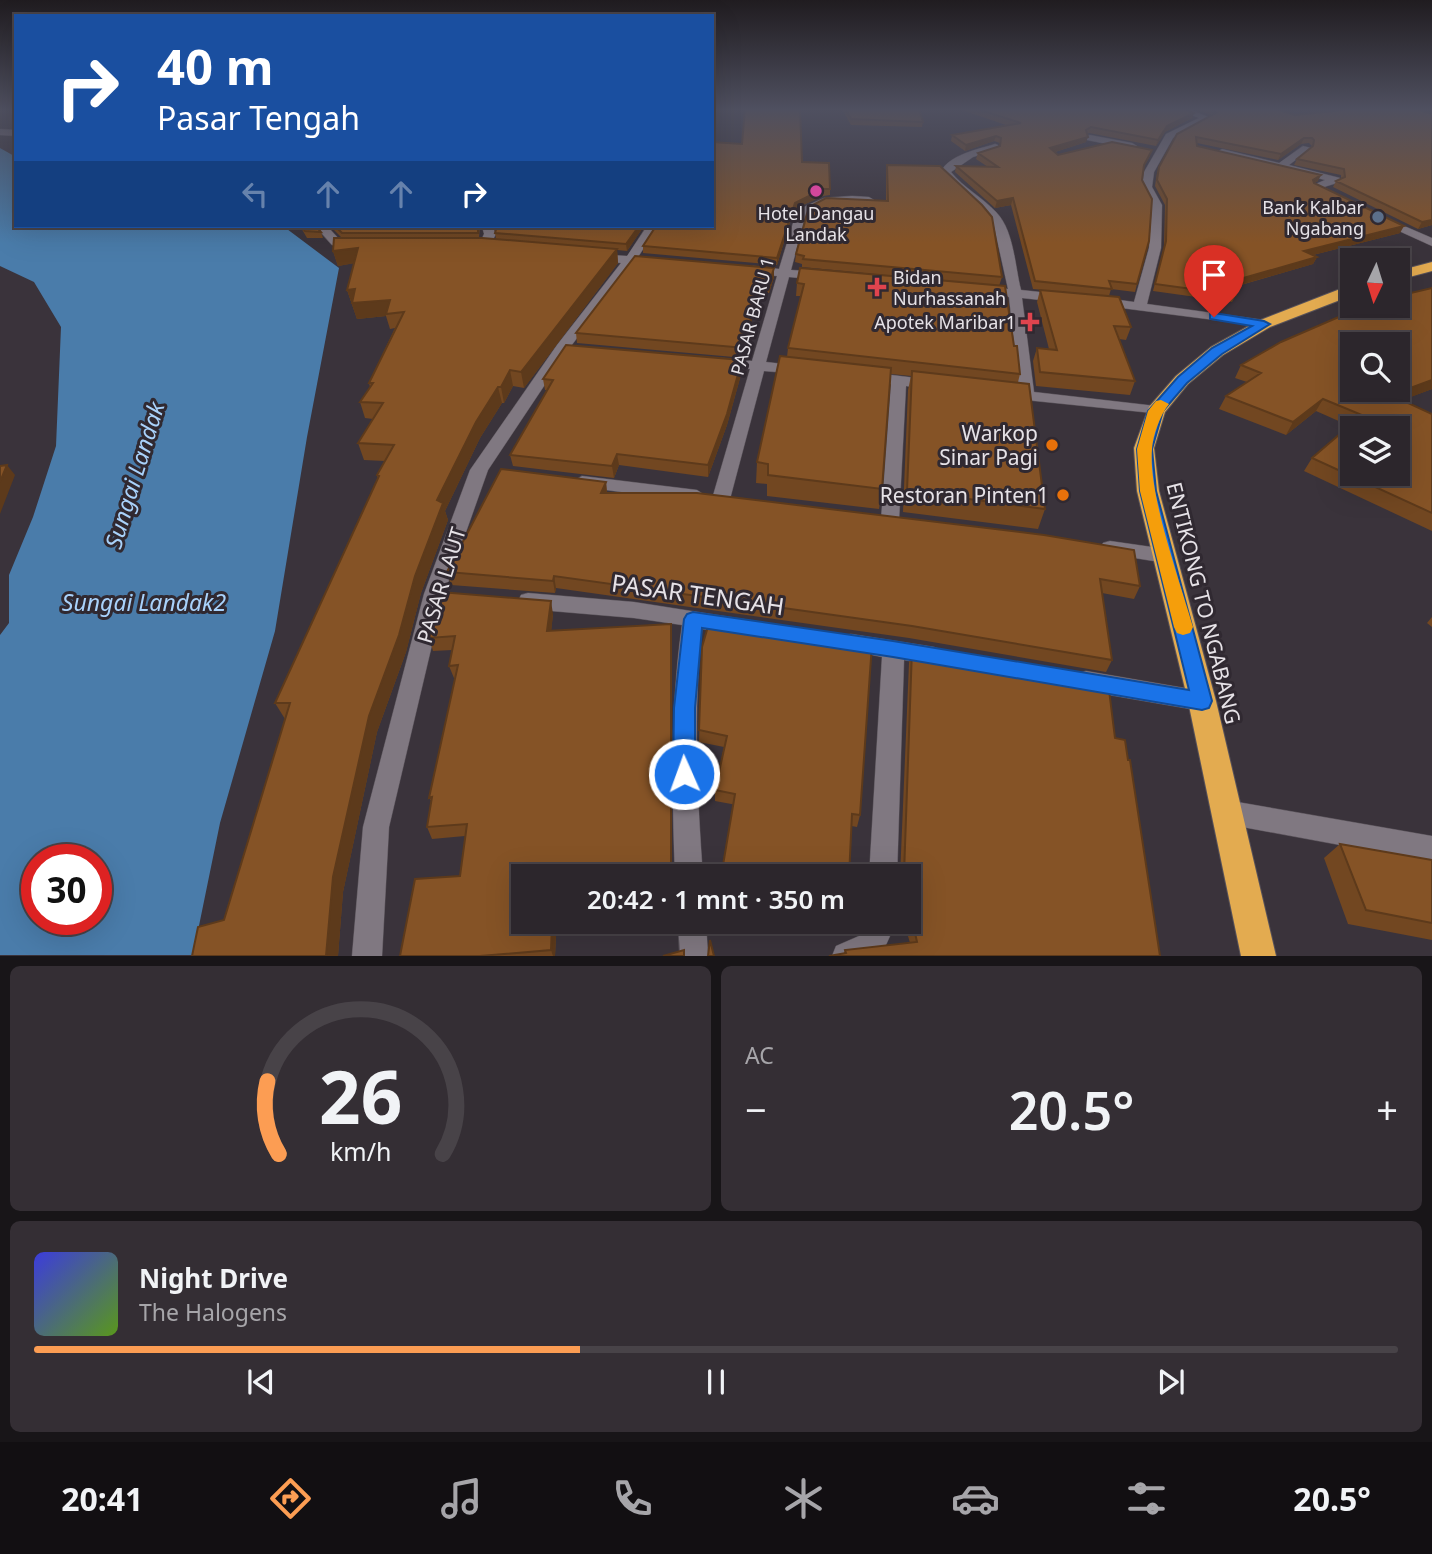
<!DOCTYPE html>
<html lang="id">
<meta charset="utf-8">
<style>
:root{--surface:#2c262c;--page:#342e34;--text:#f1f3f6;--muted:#a6a5a9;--line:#484348;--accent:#fc9d53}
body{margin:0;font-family:"Noto Sans",sans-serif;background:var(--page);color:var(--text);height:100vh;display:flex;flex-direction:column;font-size:26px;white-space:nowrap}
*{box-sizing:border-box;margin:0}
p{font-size:23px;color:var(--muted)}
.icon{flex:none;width:38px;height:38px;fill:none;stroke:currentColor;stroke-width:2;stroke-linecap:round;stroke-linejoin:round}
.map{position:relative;height:956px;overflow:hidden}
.details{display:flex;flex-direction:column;gap:10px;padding:10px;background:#181518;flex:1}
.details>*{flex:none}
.guide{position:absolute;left:14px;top:14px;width:700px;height:214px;border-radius:0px;box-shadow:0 7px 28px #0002,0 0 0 2px var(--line);background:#1a4fa0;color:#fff;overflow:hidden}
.needle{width:46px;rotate:184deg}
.fabs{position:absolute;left:1340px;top:248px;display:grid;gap:14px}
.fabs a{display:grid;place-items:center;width:70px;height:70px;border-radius:0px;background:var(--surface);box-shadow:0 7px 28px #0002,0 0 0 2px var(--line);font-size:35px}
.speed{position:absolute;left:21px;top:844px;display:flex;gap:14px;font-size:35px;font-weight:700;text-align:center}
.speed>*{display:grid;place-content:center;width:91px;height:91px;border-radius:50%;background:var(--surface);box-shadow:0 7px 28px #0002,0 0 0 2px var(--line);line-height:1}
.speed .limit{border:10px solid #d22;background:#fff;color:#111}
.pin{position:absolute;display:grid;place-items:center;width:60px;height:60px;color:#fff;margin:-72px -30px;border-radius:50% 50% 50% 0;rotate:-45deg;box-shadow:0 0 7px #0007}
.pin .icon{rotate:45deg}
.me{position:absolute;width:77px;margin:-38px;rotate:358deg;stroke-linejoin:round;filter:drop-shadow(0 0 5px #0008)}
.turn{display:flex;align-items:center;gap:24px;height:147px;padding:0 28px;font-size:32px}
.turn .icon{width:91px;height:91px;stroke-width:2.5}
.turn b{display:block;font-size:49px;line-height:60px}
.lanes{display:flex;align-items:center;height:66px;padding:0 28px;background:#0003;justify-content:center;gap:35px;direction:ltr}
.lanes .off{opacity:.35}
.big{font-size:52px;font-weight:600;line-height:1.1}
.details .widget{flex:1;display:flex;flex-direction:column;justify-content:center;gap:10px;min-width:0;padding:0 24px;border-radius:10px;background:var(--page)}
.details .dial{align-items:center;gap:0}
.dial svg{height:182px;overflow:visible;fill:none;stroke:var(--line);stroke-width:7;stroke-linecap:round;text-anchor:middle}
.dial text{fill:var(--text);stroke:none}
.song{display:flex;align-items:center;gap:21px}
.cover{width:84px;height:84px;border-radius:10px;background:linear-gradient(135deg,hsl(240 70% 55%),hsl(90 70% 35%))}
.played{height:7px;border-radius:4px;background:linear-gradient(90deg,var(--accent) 40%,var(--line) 40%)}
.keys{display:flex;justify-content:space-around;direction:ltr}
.heat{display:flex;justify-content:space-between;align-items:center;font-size:38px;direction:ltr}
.details .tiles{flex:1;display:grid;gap:10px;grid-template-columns:1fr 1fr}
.widget:last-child{grid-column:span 2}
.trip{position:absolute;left:511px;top:864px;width:410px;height:70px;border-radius:0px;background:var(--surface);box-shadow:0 7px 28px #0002,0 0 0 2px var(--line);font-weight:600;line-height:70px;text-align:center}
.tabs{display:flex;height:112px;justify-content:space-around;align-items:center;background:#120f12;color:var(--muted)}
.tabs .icon{width:49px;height:49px}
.tabs .active{color:var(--accent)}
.tabs b{font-size:32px;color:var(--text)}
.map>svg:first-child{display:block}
</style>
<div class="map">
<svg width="1432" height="956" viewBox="0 0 1432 956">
<rect width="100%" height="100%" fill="#3a333b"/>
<path fill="#4a7caa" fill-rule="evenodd" d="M0,148L16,157V226H283L339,268L307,437L275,631L220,823L193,955H0V635L9,623V575L33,517L56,446L61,327L34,282L0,266ZM37,859H96V919H37Z"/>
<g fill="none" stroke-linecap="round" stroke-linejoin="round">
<defs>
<path id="street" d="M1176,109H1188L1211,118L1173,138L1154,172L1152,187L1162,205L1161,248L1147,304L1264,320L1269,321V327L1098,305L1091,301L1098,297L1134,302L1149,248L1152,205L1142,187L1144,172L1166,134L1199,118Z
M0,129L16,130V136L0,135Z
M1090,135L1132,143L1137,146L1132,149L1087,140V136Z
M995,144L998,145V149L973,157L951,172C964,188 982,197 996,212C1014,230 1015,267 1021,290L1059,294L1066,298L1059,302L1022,298L1034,392L1156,406L1164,411L1162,414L1006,398L998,393L1006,388L1019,390L1009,297L983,294L977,290L983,286L1008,289L994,226C981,205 956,193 941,172C948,155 979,149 995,144Z
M1303,146L1311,148L1289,165L1340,178V182L1324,187L1337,195V199H1329L1311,186L1325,180L1217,152L1222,149L1279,163Z
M852,196L869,197L874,200L869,203L825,204L806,213L791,270L822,272L828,276L822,280L789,277L766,362L801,366L808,370L801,374L764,371L730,499L721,505L715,503L712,499L750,369L721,366L714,362L721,358L752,361L777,276L753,274L747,270L753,266L779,269L797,210L824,198Z
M1381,216L1432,238V246L1377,221V217Z
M315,226H327L340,240L361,246L355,250L332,245Z
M482,226H492L496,234L489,247L479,245L484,234Z
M647,226H658L638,257L655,258L661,262L655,266L633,264L568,350L488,470L444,594L389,827L382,956H352L363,827L424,594L470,470L557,345L621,263L592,260V254L627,256Z
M867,372L933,380L941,385L933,390L906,386L899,520L897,525H883L881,520L891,384L862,380L859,377Z
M582,476L697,490L706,496L697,502L576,486L573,482Z
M1110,541L1166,549L1173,551L1176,556L1173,561L1166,563L1103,553L1100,548L1103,543Z
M528,593L634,602L793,627L796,633L793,639L785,642L702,629C693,711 697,794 703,877H675C672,793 670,709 682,625L634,618L528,609L521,607L518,601L521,595Z
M851,634L934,647L942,650L945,656L942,662L934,665L904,660L897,877H869L882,657L843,649L840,643L843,637Z
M1086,671L1202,691L1210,694L1214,701L1210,708L1202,711L1086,691L1078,688L1075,681L1078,674Z
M1226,800L1432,836V862L1226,824L1217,821L1213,812L1217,803Z
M678,922H706L708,956H680Z
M865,922H893L890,936L881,956H832L836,946L859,936Z"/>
<path id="highway" d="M1432,262V271L1398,280V271Z
M1353,284V295L1270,327L1223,355L1188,384L1165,412L1154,448L1159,491L1216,701L1276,956H1241L1188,701L1137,491L1134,448L1149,407L1176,376L1211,347L1258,321Z"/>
</defs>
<use href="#street" stroke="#585259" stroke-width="1"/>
<use href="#highway" stroke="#585259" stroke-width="2"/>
<use href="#street" fill="#807881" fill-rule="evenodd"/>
<use href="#highway" fill="#e3ab50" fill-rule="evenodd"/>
</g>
<path fill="#724721" d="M742,109H800L802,162L830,189V195L823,196L794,209L777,265L643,253V246L742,144L745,109Z
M842,109H925L920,111L923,122L922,127L851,125Z
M959,109H1185L1194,113L1192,118L1165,132L1156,146L1089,133L1087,134L1086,142L1055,152L1058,155L1150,156L1143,168L1142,180L1137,284L1135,292L1111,289L1109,296L1033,289L1011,205L995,208L955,172L956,166L988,167L976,159L978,153L1000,146V143L994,141L965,151L951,141L952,135L1009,126Z
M1195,109H1276L1432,225L1418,229L1333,187L1336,181L1341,179V175L1294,165L1297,159L1311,148L1312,146L1309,143L1301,144L1278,160L1197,143V146L1318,181L1314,183L1400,233L1313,255L1317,257L1313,264L1234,287L1236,295L1232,302L1153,291L1164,248L1165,205L1155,186L1157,173L1159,167L1212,115Z
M887,165L1002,277L999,286L802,267V264L795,262L796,254L886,201V172Z
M300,226H316L321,232L323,238H307Z
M330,226H480L479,238L496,239L495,233L496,229L494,226H644L627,251L617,250L618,263L524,388L513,386L504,403H502L480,438L445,511L448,520L421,593L406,652L377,732L343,892L338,956H192L224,920L285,719L275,703L378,479L377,475L385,461L364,460L358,443L373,419L365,418L360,402L370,387L369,383L395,328L390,329L386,316L357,319L347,290L354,263L338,266L333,251L342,238Z
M774,268V277L769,293H762L758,311H753L745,358L577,343L576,333Z
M800,268L1020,374L1018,382L1045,509L1038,529L903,512L908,390L911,376L891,374L882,489L879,509L767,496V484L756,483L757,462L787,357L788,348L801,296H796L797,283Z
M1040,290L1131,327L1126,340L1119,339L1135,381L1130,395L1036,386L1033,361L1037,348L1049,349L1037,302Z
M742,360V371L727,425L708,477L619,465L614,478L513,466L510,455L547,390H545L543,379Z
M1241,365L1432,389L1402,400L1432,414V531L1304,471L1312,458L1350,426L1316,411L1286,435L1219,409L1226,396L1247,382L1235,378Z
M606,482L607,493L1140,586L1134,599L1102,593L1112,660L1106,672L909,638L556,588L555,593L451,585L447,572Z
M553,614L551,631L671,637L523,922H676V925L556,936L555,956H400L460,876L465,836L432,839L427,827L432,802L429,798L455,678H454L449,666L452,650L433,651L429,638Z
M1432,617V627L1427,623Z
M702,647L860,815L857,827L715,801V790L724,747L699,742Z
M912,649L1115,738L1128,760L1160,956L844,953L845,950L910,943L908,936L912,890L908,889V877H900L909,663Z
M1340,844L1432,860V940L1348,924L1324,858Z"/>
<path fill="#5d3a1b" d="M1194,113L1192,118L1165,132L1156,146L1158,140L1167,126Z
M996,136L994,141L965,151L966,145Z
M1088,137L1086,142L1049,154L1050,148Z
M1304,138L1301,144L1278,160L1281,154Z
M1321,175L1318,181L1310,186L1313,180Z
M823,189V196L794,209L777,265V258L795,203Z
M1013,198L1011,205L995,208L997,201Z
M1432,220V225L1418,229L1422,222Z
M639,226H644L627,251L626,244Z
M1404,226L1400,233L1301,258L1304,251Z
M358,248L362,262L338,266L333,251Z
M617,249L618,263L524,388L521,372Z
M1317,257L1313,264L1230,288L1233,281Z
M774,268V277L769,293V284Z
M762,284V293L758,311V302Z
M355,289L390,300L386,314V316L357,319L347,290Z
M754,302L753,311L745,358V348Z
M742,360V371L727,425L708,477V465Z
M510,370L513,386L504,403L501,387Z
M1432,380V389L1382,408L1391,395Z
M498,387L502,403L480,438L445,511L448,520L421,593L406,652L377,732L343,892L338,956H326L333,877L369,716L415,576L437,500L476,422Z
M1323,399L1316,411L1286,435L1293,422Z
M617,454L619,465L614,478L612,466Z
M7,465L15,475L0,514V482Z
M606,482L607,494L601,493Z
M554,576L556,588L555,593L553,581Z
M551,601L553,614L550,644L547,631Z
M671,624V637L672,877L671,866Z
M552,925L556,936L555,956H553L551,950Z"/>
<path fill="#855326" stroke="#5d3a1b" stroke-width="2" fill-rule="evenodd" d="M745,109H800L802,162L829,163L830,189H823L795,203L777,258L643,246L656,226H712V142L742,144Z
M846,109H919L923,122L851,119Z
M977,109H1185L1194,113L1167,126L1158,140L1091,127L1086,130L1088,137L1050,148L1058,155L1112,142L1152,150L1144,165L1142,180L1152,199L1149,241L1137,284L1109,281L1112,289L1035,281L1013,198L997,201L956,166L998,167L978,153L1000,146L1001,138L996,136L966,145L952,135L1021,123Z
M1211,109H1276L1295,115L1352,109H1416L1432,114V220L1422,222L1336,181L1345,177L1344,169L1297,159L1313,146L1314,140L1312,138H1304L1281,154L1196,137L1197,146L1321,175L1313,180L1314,183L1404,226L1304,251L1317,257L1233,281L1236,295L1155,284L1166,241L1167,199L1157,180L1159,167L1177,134L1216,113L1214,110Z
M887,165L940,166L982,205L992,217L1002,277L803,259L804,256L796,254L809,207L826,198L888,201Z
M301,226H316L321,232L305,231Z
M335,226H478V233H342Z
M497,226H639L626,244L495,233Z
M334,238H482L617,249L521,372L510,370L501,387H498L476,422L437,500L443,503L415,576L399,635L369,716L333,877L326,956H192L198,927L224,920L290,703H275L379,476L377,475L394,445L358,443L383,403L360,402L373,383H369L404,312L386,314L390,300L352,303L355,289L347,290L358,248L333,251Z
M635,256L774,268L769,284H762L758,302H754L745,348L576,333Z
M800,268L1005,286L1014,346H1017L1020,374L788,348L804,284L797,283Z
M1432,288V380L1391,395L1432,414V513L1312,458L1362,415L1323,399L1293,422L1226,396L1261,373L1241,365L1281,342L1364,306H1398V296ZM1353,345H1398V390H1353ZM1353,429H1398V474H1353Z
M1040,290L1119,297L1131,327L1114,326L1135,381L1040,372L1037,348L1057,350Z
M566,345L742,360L727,414L708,465L617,454L612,466L510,455L553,380L543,379Z
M780,356L891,368L882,489L768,475V464L757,462Z
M912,371L1029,384L1045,509L907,491Z
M7,465L0,482V466Z
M501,469L606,482L601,493H697L1044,535L1134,550L1140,586L1100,579L1112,660L912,626L554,576L553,581L447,572Z
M440,592L551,601L547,631L671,624V866L679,868L680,877H523V922H586L552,925L551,950L480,956H400L415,879L460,876L467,824L427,827L432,797L429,798L458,665L449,666L455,636L429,638Z
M709,623L872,644L860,815L852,814L849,877H721L735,794L715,790L727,736L699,730L702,647Z
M912,649L1108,682L1115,738L1125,740L1128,760H1130L1160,956H829L846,953L845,950L917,942L913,924L917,877L904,874Z
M1340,844L1432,860V923L1366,910Z
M710,940L714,956H708Z
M684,950V956H663Z"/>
<linearGradient id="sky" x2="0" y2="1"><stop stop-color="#201c20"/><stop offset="0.45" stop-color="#4f5060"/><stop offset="1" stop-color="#4f5060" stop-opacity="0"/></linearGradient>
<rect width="1432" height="243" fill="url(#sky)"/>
<path fill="#1a73e8" stroke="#114b97" stroke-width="2" d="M1214,313L1264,321L1270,324L1222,354L1187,383L1163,411L1152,449L1156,491L1212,701L1209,708L1202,710L893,657L702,628L695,708V774L692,781L684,784L676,781L673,774L674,708L684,619L687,614L693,612L893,641L1189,690L1140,491L1137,449L1148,411L1178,377L1212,348L1252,326L1210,319V314Z"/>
<path fill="#f59e0b" d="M1161,400L1169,404C1160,415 1153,435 1152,449C1148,494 1180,581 1193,627L1190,633L1183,635L1177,633L1174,627L1140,491L1137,449L1148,411L1156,401Z"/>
<circle fill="#d1479c" stroke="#302931" stroke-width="2.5" cx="816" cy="191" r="7"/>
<circle fill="#5c6f8a" stroke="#302931" stroke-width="2.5" cx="1378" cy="217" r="7"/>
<g fill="#e0444e" stroke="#302931" stroke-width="2.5">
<path d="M873.5 276.5h7v7h7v7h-7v7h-7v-7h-7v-7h7z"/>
<path d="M1026.5 311.5h7v7h7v7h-7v7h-7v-7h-7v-7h7z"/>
</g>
<g fill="#e8710a" stroke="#302931" stroke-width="2.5">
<circle cx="1052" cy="445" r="7"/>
<circle cx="1063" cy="495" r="7"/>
</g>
<g text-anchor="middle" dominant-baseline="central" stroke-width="6" stroke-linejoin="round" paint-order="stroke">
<g font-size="18" fill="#e6e2e7" stroke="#302931" text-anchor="end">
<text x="1364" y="207">Bank Kalbar<tspan x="1364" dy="21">Ngabang</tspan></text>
<text x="816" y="213" text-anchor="middle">Hotel Dangau<tspan x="816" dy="21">Landak</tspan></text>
<text x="893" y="277" text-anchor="start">Bidan<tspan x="893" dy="21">Nurhassanah</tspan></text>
<text x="1016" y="322">Apotek Maribar1</text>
</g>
<g font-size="18" fill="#e6e2e7" stroke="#302931">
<text transform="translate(752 316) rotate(-75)">PASAR BARU 1</text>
</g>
<g font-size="21" fill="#e6e2e7" stroke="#302931" text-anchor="end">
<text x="1038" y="433">Warkop<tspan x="1038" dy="24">Sinar Pagi</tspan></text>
<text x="1049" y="495">Restoran Pinten1</text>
</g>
<g font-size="21" fill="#e6e2e7" stroke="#302931">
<text transform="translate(441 585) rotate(-73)">PASAR LAUT</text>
<text transform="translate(1204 603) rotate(76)">ENTIKONG TO NGABANG</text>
</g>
<g font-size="23" font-style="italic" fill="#a9d2fb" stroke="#302931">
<text transform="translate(134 475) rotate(-73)">Sungai Landak</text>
<text x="144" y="602">Sungai Landak2</text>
</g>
<g font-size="24" fill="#e6e2e7" stroke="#302931">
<text transform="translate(698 594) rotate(8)">PASAR TENGAH</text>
</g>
</g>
</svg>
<div class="fabs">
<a><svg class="needle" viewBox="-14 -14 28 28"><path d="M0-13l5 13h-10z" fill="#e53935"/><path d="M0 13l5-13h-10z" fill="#a6a5a9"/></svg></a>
<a><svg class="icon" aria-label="search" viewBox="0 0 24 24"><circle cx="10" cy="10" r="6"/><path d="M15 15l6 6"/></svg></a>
<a><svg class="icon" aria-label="layers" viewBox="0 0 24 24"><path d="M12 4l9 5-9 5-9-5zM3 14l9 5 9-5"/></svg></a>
</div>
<div class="speed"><div class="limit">30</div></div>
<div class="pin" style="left:1214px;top:317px;background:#d93025"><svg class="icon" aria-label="arrive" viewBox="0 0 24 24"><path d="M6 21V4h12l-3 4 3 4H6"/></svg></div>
<svg class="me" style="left:684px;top:774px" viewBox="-20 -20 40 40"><circle r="17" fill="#1a73e8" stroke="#fff" stroke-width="3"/><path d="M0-11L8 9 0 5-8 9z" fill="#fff"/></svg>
<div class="trip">20:42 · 1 mnt · 350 m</div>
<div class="guide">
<div class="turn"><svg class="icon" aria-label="right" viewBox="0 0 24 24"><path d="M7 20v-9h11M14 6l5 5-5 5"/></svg><div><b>40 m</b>Pasar Tengah</div></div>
<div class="lanes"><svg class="icon off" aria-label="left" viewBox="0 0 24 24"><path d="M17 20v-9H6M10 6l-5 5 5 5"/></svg><svg class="icon off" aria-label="ahead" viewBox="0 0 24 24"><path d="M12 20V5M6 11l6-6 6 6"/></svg><svg class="icon off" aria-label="ahead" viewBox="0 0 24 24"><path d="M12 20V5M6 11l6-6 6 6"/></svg><svg class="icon" aria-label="right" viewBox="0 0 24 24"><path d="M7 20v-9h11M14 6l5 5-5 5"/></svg></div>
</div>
</div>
<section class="details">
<div class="tiles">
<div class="widget dial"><svg viewBox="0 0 100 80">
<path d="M14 69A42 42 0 1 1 86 69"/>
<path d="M14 69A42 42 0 0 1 9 37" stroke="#fc9d53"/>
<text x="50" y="56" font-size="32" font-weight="700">26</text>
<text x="50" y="72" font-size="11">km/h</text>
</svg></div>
<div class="widget"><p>AC</p>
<div class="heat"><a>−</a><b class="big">20.5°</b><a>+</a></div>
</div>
<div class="widget">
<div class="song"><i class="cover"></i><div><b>Night Drive</b><p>The Halogens</p></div></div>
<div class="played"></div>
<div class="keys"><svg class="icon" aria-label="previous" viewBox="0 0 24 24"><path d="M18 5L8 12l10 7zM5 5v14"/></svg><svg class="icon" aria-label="pause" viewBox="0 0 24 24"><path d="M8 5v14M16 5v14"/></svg><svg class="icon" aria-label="next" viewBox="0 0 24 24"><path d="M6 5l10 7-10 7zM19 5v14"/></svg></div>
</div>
</div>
</section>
<nav class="tabs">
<b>20:41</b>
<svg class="icon active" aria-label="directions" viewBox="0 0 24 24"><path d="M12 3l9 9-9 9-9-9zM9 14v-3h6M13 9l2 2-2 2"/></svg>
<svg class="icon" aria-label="music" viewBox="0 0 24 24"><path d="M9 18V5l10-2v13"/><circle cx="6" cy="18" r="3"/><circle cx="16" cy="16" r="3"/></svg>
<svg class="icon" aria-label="phone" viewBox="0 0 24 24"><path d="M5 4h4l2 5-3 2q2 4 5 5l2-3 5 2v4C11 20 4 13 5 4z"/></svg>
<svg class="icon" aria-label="climate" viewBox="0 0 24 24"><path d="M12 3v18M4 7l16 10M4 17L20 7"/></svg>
<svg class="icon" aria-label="car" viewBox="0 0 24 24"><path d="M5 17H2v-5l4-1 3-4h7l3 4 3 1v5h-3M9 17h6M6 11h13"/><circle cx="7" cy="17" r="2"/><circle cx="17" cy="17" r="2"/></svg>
<svg class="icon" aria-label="filters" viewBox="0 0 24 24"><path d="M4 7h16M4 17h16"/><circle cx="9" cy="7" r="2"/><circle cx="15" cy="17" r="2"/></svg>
<b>20.5°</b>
</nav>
